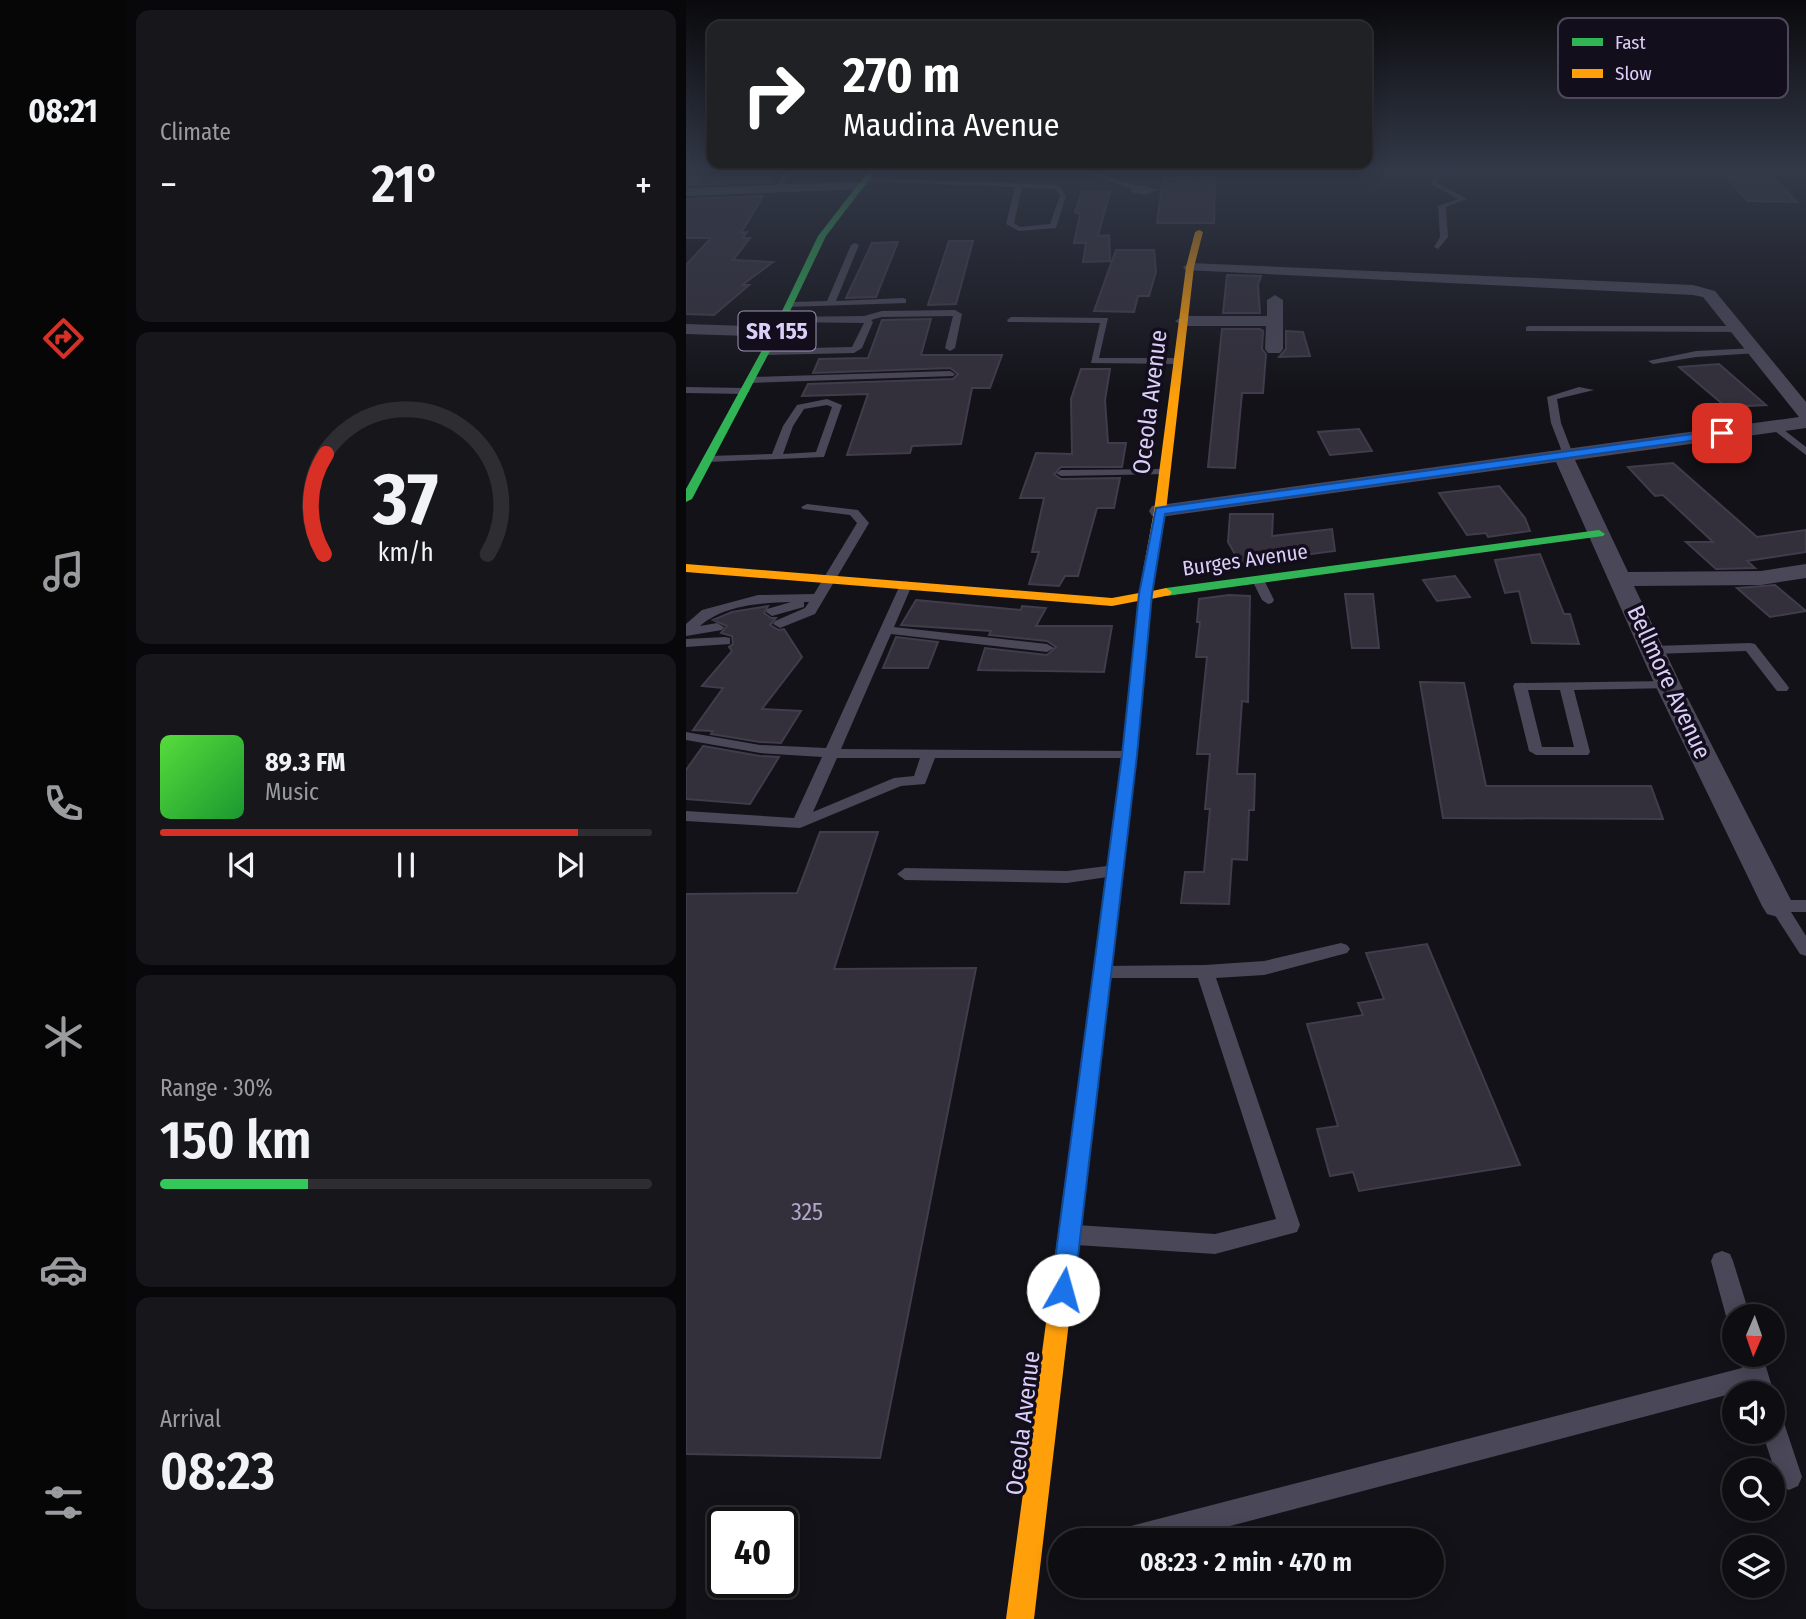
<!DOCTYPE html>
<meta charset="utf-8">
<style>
:root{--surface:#0e0e12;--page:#17171b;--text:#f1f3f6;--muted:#9b9c9f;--line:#2e2e32;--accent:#d93025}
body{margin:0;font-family:"Fira Sans Condensed",sans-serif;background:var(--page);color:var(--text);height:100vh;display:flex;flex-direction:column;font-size:26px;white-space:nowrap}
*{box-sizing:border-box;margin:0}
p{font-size:23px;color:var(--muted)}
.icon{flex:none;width:38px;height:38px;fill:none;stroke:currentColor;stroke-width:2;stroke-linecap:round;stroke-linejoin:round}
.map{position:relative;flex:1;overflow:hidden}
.panel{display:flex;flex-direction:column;gap:10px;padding:10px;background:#08080a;width:560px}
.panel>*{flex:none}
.hud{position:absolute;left:21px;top:21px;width:665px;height:147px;border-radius:14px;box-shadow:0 4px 18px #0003,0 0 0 2px var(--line);background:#202124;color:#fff;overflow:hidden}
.needle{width:46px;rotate:182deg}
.buttons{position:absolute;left:1036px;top:1304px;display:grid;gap:14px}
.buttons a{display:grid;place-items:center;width:63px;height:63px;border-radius:50%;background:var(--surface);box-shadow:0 4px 18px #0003,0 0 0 2px var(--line);font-size:35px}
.speed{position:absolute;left:21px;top:1507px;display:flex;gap:14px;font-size:35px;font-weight:700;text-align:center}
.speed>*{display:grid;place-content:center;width:91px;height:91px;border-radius:50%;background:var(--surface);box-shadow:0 4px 18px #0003,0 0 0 2px var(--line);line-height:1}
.speed .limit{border:4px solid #111;border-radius:10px;background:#fff;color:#111}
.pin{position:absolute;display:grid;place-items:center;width:60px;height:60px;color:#fff;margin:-30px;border-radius:14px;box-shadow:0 4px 10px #0006}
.me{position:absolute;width:77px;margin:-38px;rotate:7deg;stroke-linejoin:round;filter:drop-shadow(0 0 5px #0008)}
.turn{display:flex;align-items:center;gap:24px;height:147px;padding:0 21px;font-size:32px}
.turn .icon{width:91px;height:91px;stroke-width:2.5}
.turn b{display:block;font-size:49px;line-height:60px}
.big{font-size:52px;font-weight:600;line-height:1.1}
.panel .widget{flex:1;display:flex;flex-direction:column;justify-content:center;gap:10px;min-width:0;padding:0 24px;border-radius:14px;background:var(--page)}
.panel .dial{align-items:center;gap:0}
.dial svg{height:182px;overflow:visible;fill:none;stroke:var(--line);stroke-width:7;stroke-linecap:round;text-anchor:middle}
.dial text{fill:var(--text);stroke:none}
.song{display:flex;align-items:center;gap:21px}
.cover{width:84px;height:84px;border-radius:10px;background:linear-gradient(135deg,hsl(110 70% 55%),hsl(130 70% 35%))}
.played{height:7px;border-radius:4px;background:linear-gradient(90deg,var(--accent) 85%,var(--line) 85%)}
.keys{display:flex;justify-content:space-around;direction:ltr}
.heat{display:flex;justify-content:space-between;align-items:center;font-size:38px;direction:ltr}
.charge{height:10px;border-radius:5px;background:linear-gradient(90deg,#34c759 30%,var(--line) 0)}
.trip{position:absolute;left:362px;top:1528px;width:396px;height:70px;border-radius:35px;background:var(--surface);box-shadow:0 4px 18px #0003,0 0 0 2px var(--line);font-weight:600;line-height:70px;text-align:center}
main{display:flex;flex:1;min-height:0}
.tabs{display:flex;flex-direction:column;width:126px;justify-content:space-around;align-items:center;background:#060607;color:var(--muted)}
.tabs .icon{width:49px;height:49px}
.tabs .selected{color:var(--accent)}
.tabs b{font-size:32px;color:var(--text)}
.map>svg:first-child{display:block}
</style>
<main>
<nav class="tabs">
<b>08:21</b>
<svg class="icon selected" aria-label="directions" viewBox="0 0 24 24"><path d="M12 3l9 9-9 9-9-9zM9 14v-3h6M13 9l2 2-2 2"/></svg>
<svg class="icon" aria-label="music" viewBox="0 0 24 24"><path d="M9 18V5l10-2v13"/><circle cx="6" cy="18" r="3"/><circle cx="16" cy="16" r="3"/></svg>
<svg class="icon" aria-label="phone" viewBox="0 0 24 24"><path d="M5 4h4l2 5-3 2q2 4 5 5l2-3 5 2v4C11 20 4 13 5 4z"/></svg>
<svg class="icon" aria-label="climate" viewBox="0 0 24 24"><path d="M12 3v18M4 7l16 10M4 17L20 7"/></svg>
<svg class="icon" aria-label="car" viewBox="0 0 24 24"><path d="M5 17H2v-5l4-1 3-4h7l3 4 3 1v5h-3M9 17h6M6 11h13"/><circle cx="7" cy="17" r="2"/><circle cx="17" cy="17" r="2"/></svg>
<svg class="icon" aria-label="filters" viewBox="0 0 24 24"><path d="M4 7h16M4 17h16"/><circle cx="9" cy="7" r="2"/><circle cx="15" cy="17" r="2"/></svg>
</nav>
<section class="panel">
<div class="widget"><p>Climate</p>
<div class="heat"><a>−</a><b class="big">21°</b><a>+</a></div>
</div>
<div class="widget dial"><svg viewBox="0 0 100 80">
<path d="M14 69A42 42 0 1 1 86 69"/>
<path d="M14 69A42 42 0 0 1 15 25" stroke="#d93025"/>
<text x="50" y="56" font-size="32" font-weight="700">37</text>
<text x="50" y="72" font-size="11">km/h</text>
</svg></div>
<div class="widget">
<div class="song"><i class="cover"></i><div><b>89.3 FM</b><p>Music</p></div></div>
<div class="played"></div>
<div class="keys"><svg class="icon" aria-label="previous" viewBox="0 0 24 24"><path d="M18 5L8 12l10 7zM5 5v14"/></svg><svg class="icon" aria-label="pause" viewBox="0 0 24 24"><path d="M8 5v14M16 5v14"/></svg><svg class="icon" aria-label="next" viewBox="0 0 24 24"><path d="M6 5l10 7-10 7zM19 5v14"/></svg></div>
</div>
<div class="widget"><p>Range · 30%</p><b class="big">150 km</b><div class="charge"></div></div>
<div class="widget"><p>Arrival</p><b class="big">08:23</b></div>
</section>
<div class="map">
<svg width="1120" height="1619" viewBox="0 0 1120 1619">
<rect width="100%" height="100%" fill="#131218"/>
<path fill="#332f3b" stroke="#413c4b" stroke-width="2" d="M87,177L84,182L0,185V178Z
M529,177L528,223H471L477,178Z
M1041,177H1087L1111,202L1061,201Z
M396,192H424L412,236L423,235L424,261L397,262L400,243H388L394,214L389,212Z
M77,196L55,233L61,232L57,238H64L47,260L87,262L56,285H63L28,315L0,314V265L25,238H0V199Z
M263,241H287L270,304L242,305Z
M212,242L190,297L160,298L186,243Z
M430,250H468L470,272L463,296H452L448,312L408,311Z
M541,275L575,276L572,285L574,313H537Z
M245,319L235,355H316L304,388H286L275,444L226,446L224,453L161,455L182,394L116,396L122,384L267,379L272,374L264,368L127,373L133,359L182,358L196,320Z
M536,329H574L577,331L576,349L580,354L577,393H556L549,468L522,467Z
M600,331L617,332L624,356L593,357L600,349Z
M1033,364L1080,405L1040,407L993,367Z
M395,369H424L419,400L422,443H440L436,467H375L368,474L375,479L434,478L428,508H411L392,576H379L373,586L343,584L353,552H346L358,498H334L350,453L386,454L385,399Z
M673,429L686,451L644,455L632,432Z
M987,463L1071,537L1120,530V552L1061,561L1069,568L1030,569L1000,542H1027L977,495L969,496L942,467Z
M813,486L839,518L844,531L802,537L800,533L781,535L753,493Z
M544,514H587L586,536L646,529L649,551L554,563L542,542Z
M854,554L878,614H884L893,644L846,643L833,591L819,593L809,560Z
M769,576L784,597L751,601L737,580Z
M1089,585L1120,611L1084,617L1051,588Z
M659,594H687L693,648H666Z
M543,595L564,596L562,702L556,701L551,774H569L568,810H563L561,860L546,859L543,904L495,903L499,872H518L524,809H519L524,754H511L521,657H510L514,622H511L513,599Z
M230,600L335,610L336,606L360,608L350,626H426L418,672L292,670L299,648L361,655L370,647L361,641L303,635L305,631L215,625Z
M82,606L78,613L85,618H90L84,625L93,630L98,629L116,657L76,709L115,711L95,743L74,742L25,734L27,731L7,730L37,688L16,686L46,651L43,647L47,644L46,636L35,633L41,626L27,620L46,612Z
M210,637L252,642L242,668H197Z
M734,682L778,683L800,786H965L977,819L757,818Z
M17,746L74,756L93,757L64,804L0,799V770Z
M134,832H192L148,969L290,968L194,1458L0,1454V894L111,893Z
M741,944L834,1165L673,1191L667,1172L644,1176L631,1129L652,1126L621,1024L677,1015L672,1003L698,999L680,953Z"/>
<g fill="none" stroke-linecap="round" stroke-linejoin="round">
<path fill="#4a4758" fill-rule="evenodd" d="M100,168H106L94,190H90Z
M281,168L188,171L185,169V168Z
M404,168H410V173L452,186L456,185L472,190L458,195L445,192L446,189L405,175Z
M759,168H769L754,175L752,183L781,199L760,207L762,237L752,249L748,247L754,237L752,206L772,199L745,184L749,173Z
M1120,168V171L1115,169V168Z
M179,178L372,185L380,196L370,228L333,231L320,224L329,187L177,181ZM336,188L370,189L374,196L364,224L334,227L328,223Z
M169,243L173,245L150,301L217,298L220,299V303L101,307V303L104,302L141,301L165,245Z
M269,310L276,314L269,348L264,351L259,348L267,316L196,317L185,320L187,322L176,348L168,353L80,355L75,352L80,349L166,347L178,323L93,322L92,320L96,317L178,316L196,311Z
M325,317L422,318L413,358H491L496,361L491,364L405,363L414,323L322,322L321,320Z
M843,326H1052L1056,329L1052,332L840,331V327Z
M1069,348L1074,351L1072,353L1010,357L967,364L962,361L1010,351Z
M264,371L269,374L267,376L65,383L60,380L65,377Z
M0,387L59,388L64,391L59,394L0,393Z
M893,387L908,390L871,399L875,423L885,449L881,458H873L875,449L865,423L861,397Z
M141,399L156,405L138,457L22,462L17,459L22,456L86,454L97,426L111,405ZM141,405L146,407L130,452L97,454L107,426L118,409Z
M1089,423L1120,447V455L1085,428L1084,426Z
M478,469L482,470V474L375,476L370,473L375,470Z
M121,504L172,510L183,523L129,614L94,628L87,624L89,621L119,608L123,602H118V607L86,616L80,612L81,609L105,602C74,603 38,605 14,626L31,623L38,627L36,630L0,636V624L16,610L72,595L128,594L171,523L164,515L117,509L115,507Z
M572,576L578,580L588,600L586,603L582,604L576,600L566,580Z
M220,581L226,585L208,627L361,644L368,648L361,652L205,634L155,749L443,751L448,752L450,755L448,758H249L239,784L215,786L114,828L0,821V811L108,818L136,757L74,753L0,740V732L74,745L140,748L214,585ZM151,758H234L228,776L208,778L127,812Z
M39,637L44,638V644L0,647V639Z
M1064,643L1069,644L1101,685L1103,688L1101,691H1091L1060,651L967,654L960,650L967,646Z
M982,681L989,685L987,688L888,690L904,752L902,755H850L843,751L827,686L829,683ZM842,690H874L888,747H856Z
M429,865L435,867L437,871L435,875L381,883L219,880L211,874L219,868L381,871Z
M1092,900H1120V912H1105L1120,936V956L1114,954L1083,906L1086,902Z
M655,943L661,945L664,949L661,953L578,975L530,978L614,1225L611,1232L529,1254L390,1245L382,1242L379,1235L382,1228L390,1225L529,1234L590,1219L512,978H419L413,976L410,971L413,966L519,965L578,961Z
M1036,1251L1044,1254L1047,1261L1064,1316H1048V1325L1044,1324L1040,1316L1025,1261L1028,1254Z
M1052,1354H1076L1088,1393L1087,1396V1393H1064L1063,1390L1048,1393L491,1540H428L432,1531L441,1527L1056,1368Z
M1087,1414L1096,1417L1116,1477L1112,1486L1103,1490L1094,1486L1076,1432H1087Z"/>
<path fill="#4a4758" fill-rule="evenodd" d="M174,182L178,183V189L0,196V188Z
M504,263L1007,285L1029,291L1120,402V428L889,460L942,572L1075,571L1120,564V578L1075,585L948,586L995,685L1108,906L1103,914L1092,917L1081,914L1076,906L969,685L870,462L474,517L466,516L463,511L466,506L474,505L1113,417L1017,297L1007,295L499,270L497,267Z
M589,295L597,300V349L594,353H582L579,349L580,326H497L489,321L497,316H581V300Z
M0,324L90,327L98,332L90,337L0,334Z"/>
<path fill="#30b455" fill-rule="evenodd" d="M185,168H192L140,236L94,332L6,499L0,502V489L86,332L132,236Z
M913,530L919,534L917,536L480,596L474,592L480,588Z
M443,748L450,752L402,1160L399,1166L392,1169L385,1166L382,1160L436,752Z"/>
<path fill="#ff9f0a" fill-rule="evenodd" d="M513,230L517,232L508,267L480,511L466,591L480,588L486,592L484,595L465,599L448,755H438L436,752L452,601L426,606L0,572V564L426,598L453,593L468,511L500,267L509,232Z
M392,1151L399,1154L402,1160L348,1619H320L382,1160L385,1154Z"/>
</g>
<linearGradient id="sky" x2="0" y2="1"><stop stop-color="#0a0a0d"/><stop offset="0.43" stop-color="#333948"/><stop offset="1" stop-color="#333948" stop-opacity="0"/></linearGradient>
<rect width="1120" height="395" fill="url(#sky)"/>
<path fill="#1a73e8" stroke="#114b97" stroke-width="2" d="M1036,430L1040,431V436L479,514L466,594L451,755L388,1290L385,1297L377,1300L369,1297L365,1290L436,755L453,594L470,508Z"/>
<g text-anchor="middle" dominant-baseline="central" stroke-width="7" stroke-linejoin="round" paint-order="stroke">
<g font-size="21" fill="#dacff8" stroke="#120e1c">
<text transform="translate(559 560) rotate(-8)">Burges Avenue</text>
</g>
<rect fill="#120e1c" stroke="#9e95b6" stroke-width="2" x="52.5" y="311.5" width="77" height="39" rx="5"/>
<g font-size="23" font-weight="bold" fill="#dacff8">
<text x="91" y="331">SR 155</text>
</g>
<g font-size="24" fill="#dacff8" stroke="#120e1c">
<text transform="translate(464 402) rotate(-83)">Oceola Avenue</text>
<text transform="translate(983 682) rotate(65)">Bellmore Avenue</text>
<text transform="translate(337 1423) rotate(-83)">Oceola Avenue</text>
</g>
<g font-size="24" fill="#b0a7c9">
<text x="121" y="1212">325</text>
</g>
</g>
<rect x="872" y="18" width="230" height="80" rx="10" fill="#120e1c" stroke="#4e485e" stroke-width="2"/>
<rect x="886" y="38" width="31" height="8" fill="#30b455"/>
<rect x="886" y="69" width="31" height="9" fill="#ff9f0a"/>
<g font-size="19" fill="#dacff8">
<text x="929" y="49">Fast</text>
<text x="929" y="80">Slow</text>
</g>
</svg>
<div class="buttons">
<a><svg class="needle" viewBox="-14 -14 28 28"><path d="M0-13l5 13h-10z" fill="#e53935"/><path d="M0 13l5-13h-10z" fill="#9b9c9f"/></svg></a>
<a><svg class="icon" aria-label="sound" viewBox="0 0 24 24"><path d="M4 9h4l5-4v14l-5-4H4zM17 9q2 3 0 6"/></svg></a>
<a><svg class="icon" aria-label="search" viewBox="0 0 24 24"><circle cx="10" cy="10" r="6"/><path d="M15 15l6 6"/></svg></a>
<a><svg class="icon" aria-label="layers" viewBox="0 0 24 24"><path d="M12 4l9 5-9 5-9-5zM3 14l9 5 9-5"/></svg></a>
</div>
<div class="speed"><div class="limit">40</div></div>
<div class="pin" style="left:1036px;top:433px;background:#d93025"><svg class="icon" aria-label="arrive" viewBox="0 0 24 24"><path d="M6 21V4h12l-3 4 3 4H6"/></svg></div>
<svg class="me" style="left:377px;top:1290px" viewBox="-20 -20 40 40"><circle r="19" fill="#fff"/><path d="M0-13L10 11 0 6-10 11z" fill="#1a73e8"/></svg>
<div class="trip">08:23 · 2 min · 470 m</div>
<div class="hud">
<div class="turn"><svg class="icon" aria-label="right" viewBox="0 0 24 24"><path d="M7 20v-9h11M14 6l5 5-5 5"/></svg><div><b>270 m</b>Maudina Avenue</div></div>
</div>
</div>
</main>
